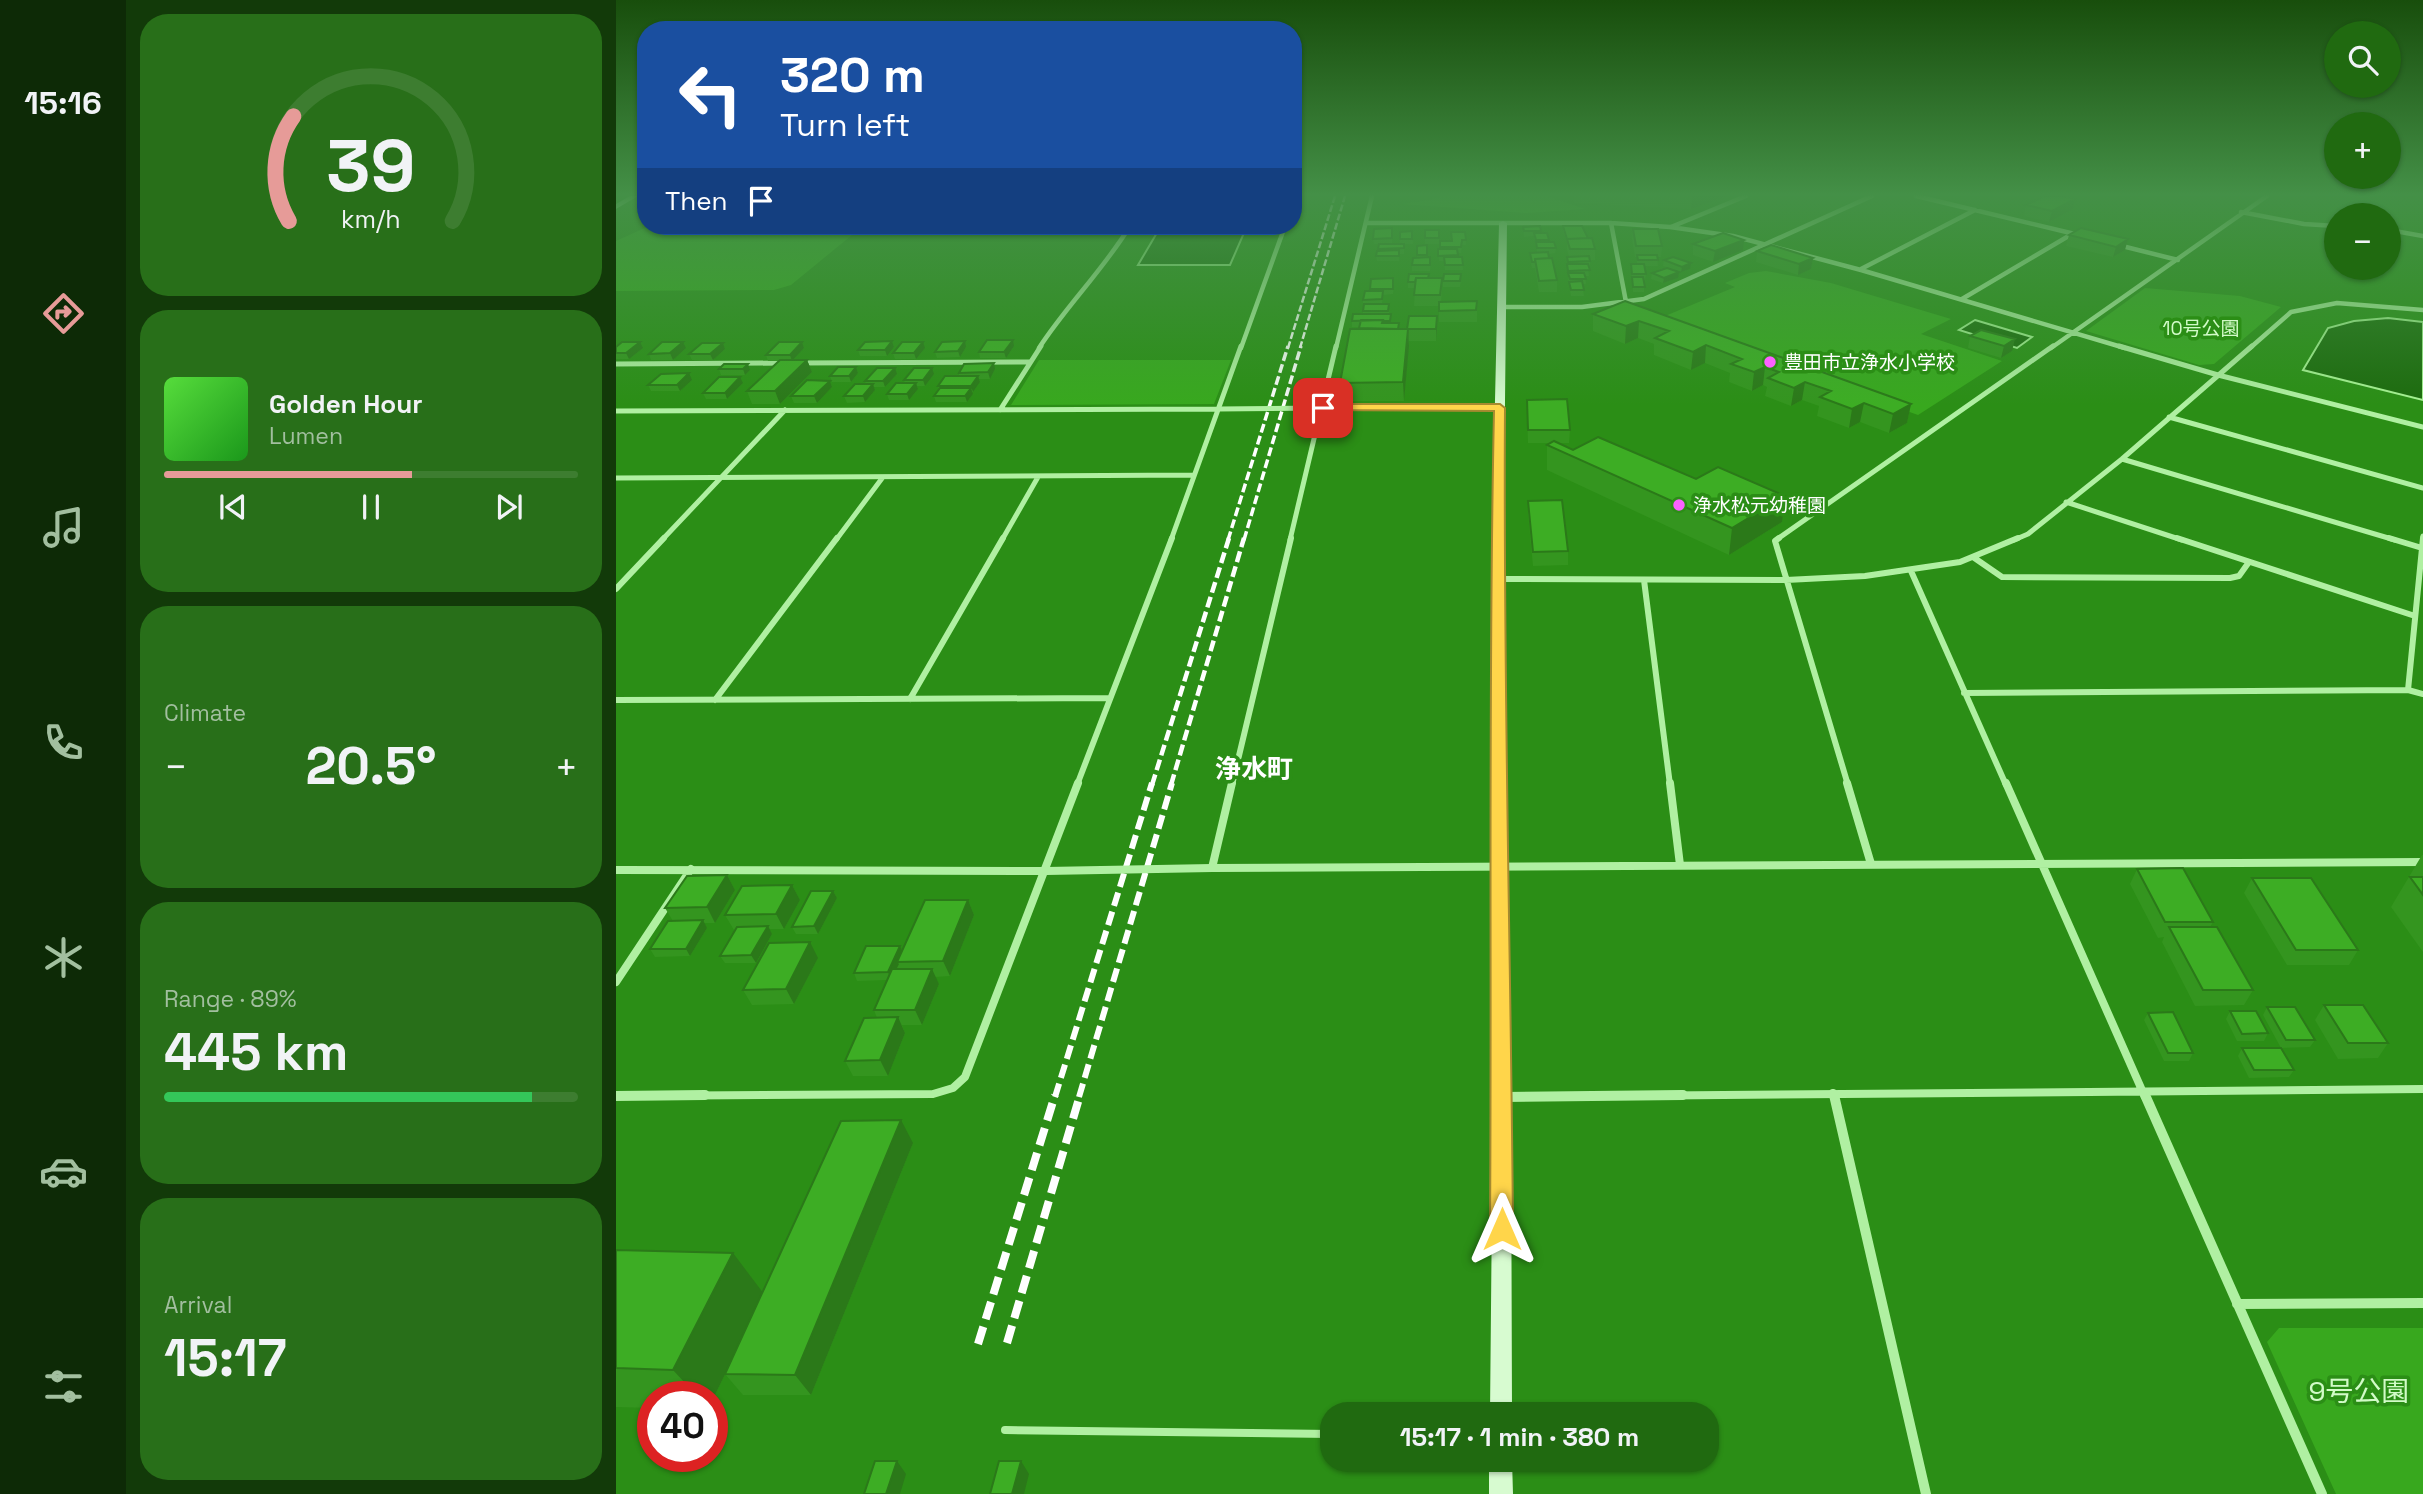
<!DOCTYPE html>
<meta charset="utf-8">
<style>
:root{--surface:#206a10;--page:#286f19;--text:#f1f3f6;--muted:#a2bf9f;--line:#3d7d30;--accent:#e69b98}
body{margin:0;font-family:"Space Grotesk","Noto Sans JP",sans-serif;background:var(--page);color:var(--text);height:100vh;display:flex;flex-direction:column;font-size:26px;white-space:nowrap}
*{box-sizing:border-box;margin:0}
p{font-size:23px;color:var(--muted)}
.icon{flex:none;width:38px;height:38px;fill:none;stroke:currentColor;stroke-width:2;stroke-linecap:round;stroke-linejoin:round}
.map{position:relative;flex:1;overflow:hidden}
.panel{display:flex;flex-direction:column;gap:14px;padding:14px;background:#123a09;width:490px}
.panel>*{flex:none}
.hud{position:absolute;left:21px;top:21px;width:665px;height:214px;border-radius:28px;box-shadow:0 2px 5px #0004;background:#1a4fa0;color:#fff;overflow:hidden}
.tools{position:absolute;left:1708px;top:21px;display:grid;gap:14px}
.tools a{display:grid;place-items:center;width:77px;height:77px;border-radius:50%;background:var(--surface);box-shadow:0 2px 5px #0004;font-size:35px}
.speed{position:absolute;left:21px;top:1381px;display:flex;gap:14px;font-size:35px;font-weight:700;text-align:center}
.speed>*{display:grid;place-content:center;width:91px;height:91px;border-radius:50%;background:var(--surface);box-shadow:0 2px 5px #0004;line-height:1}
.speed .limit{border:10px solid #d22;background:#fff;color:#111}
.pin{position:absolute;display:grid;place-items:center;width:60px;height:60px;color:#fff;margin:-30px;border-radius:14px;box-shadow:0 4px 10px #0006}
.me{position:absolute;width:77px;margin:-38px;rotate:0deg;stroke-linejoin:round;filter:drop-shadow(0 0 5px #0008)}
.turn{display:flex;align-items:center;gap:24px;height:147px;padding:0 28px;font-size:32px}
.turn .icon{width:91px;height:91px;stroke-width:2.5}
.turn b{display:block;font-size:49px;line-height:60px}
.then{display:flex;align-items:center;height:66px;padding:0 28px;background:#0003;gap:14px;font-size:26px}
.big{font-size:52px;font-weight:700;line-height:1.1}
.panel .widget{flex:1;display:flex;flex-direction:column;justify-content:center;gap:10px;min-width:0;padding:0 24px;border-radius:28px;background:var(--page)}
.panel .dial{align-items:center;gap:0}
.dial svg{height:182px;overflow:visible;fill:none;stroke:var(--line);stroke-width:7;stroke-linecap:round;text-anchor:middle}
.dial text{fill:var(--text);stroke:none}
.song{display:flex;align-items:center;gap:21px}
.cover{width:84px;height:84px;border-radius:10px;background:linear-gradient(135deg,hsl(110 70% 55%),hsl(120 70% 35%))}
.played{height:7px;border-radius:4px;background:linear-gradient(90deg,var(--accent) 60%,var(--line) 60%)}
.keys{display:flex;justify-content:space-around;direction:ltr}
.heat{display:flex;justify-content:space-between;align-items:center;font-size:38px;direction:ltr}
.charge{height:10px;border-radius:5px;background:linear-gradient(90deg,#34c759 89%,var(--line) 0)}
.trip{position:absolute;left:704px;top:1402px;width:399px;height:70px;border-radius:28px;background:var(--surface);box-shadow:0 2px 5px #0004;font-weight:700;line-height:70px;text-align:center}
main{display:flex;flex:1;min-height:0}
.tabs{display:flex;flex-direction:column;width:126px;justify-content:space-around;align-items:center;background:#0d2a06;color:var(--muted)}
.tabs .icon{width:49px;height:49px}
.tabs .current{color:var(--accent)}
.tabs b{font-size:32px;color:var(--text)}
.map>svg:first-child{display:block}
</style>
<main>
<nav class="tabs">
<b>15:16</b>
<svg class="icon current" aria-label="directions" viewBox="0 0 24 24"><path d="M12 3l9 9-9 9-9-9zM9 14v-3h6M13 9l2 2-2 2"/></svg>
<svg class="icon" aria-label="music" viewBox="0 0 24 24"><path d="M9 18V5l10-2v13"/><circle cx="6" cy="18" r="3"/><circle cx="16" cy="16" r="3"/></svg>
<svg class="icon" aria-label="phone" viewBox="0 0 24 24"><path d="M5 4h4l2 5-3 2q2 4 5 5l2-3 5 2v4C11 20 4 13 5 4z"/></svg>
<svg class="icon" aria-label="climate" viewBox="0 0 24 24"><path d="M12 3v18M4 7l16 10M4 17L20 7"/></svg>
<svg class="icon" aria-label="car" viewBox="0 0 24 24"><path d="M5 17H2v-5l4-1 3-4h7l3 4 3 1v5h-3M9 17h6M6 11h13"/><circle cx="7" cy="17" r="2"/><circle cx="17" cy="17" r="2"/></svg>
<svg class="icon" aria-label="filters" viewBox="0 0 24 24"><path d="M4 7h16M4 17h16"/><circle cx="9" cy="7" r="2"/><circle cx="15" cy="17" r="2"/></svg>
</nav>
<section class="panel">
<div class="widget dial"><svg viewBox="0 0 100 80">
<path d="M14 69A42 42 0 1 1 86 69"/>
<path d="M14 69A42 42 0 0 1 16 23" stroke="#e69b98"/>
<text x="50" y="56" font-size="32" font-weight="700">39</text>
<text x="50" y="72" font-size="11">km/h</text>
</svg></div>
<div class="widget">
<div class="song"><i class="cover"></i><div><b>Golden Hour</b><p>Lumen</p></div></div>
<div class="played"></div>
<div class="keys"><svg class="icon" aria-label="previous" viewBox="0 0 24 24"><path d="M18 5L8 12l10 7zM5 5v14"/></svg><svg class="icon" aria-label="pause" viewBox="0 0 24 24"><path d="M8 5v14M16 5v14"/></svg><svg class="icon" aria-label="next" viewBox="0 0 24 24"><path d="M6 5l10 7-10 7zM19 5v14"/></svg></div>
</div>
<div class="widget"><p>Climate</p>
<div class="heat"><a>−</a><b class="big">20.5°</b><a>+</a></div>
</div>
<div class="widget"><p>Range · 89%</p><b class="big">445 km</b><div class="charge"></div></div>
<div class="widget"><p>Arrival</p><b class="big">15:17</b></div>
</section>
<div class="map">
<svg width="1807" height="1494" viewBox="0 0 1807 1494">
<rect width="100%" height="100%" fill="#2b8e16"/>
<path fill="#38a81e" d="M824,196H930L969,209L911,213L785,204L814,200Z
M33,226H247L175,285L158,290L0,291V241Z
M1150,271L1215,283L1335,319L1305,334L1386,361L1302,415L1037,321L1119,287L1109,283L1133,273Z
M1529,288L1624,296L1665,307L1598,364L1583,365L1470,331Z
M423,360H615L598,404L395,405Z
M1663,1328H1807V1494H1720L1651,1342Z"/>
<path fill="#1d6b0e" stroke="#a7f294" stroke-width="2" d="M545,226H631L614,265H522Z
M1772,318L1807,322V400L1687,370L1712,328L1738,321Z
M1359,320L1416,337L1401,348L1343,330Z"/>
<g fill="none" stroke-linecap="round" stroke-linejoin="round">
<path stroke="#b0f0a2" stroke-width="8" d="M389,1430L716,1434"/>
<path stroke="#b0f0a2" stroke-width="4.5" d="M1300,196L1463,235
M677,205L681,196
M1625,212L1688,224L1720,226
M750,223H995L1054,227L1117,236L1245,270L1509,348
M995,223L1010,302
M1055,227L1130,196
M1773,230L1807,236
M1502,245L1562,260
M1245,269L1359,210
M1346,299L1456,234
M887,307H966L1028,299L1256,196
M423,348C451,305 488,269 514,226
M625,348L669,226
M720,348L756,196
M1435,348L1651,196
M1634,348L1675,312L1721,303L1807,310"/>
<path stroke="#b0f0a2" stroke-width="5" d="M1503,346L1602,375L1807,427
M183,363L413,362
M0,364L168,363
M707,408H884
M384,410L425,346
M0,411L603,409
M1553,417L1807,488
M1506,459L1779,540
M0,478L577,475
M1450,502L1566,540
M46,540L169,410
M220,540L267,477
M386,540L422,477
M555,540L625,346
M674,540L720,346
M1160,540L1437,346
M1398,540L1412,534L1506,459L1636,346
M1807,540V536"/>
<path stroke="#b0f0a2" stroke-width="6" d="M1163,538L1159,541L1232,785
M1561,538L1799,616
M1773,538L1806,548
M1357,557L1386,577L1614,578L1623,576L1633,562
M1295,571L1390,785
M881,579L1170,580L1249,576L1344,562L1402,538
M1028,580L1054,785
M0,589L48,538
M1792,690L1807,538
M1348,693L1792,690L1807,694
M294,699L387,538
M0,700L494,698
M99,700L221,538
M461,785L556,538
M616,785L675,538"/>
<path stroke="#b0f0a2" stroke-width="8" d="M616,783L596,868L1807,862
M1054,783L1064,865
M1231,783L1255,864
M1390,783L1529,1097
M0,870L430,871
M0,982L75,869
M1217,1093L1218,1097
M0,1096L317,1094L337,1088L349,1077L462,783
M887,1097L1807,1089"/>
<path stroke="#b0f0a2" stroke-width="10" d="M1218,1095L1310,1494
M1529,1095L1706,1494
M0,1096L89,1095
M887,1097L1067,1095
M1621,1304L1807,1303"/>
<path fill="#d7fbd0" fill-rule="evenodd" d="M14,196H22L0,209V204Z
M887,221L891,223L887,579L895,1097L896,1414H874L877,1097L875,579L883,223Z
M873,1460H896L897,1494H873Z"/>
<path stroke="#fff" stroke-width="2.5" stroke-dasharray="7 2.5" stroke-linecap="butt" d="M672,348L719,196
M684,348L729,196"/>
<path stroke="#fff" stroke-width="3.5" stroke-dasharray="9 3.5" stroke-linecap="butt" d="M612,540L672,346
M628,540L685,346"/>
<path stroke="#fff" stroke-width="4.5" stroke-dasharray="11 4.5" stroke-linecap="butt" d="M536,785L613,538
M555,785L628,538"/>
<path stroke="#fff" stroke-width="6" stroke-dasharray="14 6" stroke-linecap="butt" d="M439,1097L536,783
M463,1097L556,783"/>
<path stroke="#fff" stroke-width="8" stroke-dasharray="18 8" stroke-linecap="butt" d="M391,1343L464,1095
M362,1344L439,1095"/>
<path stroke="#b0f0a2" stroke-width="5" d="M603,409L707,408"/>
<path stroke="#b0f0a2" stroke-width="8" d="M430,871L596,868"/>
</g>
<path fill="#34951f" d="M958,196H1112L1075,209L958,203Z
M1459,199L1457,209L1433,222L1408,216L1410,205Z
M947,226L972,238L979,249V260H974V267H972L973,276H969L970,284H966L968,296H955L951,270V257H953L951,249V242L947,231Z
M907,227L925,231V233L940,248L939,253L932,254L941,280V292H923L919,268H916L914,258V253L921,252L918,236L908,237Z
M776,228V244H758L757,239Z
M1465,228L1509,250L1497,257L1450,246L1453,235Z
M1017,229L1046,246L1045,257H1041L1042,266H1028L1030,274L1029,280H1028V292H1017L1015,264H1021V257H1019L1016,239Z
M809,230H823V244H809Z
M796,231L797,244H788V254H783V261H761L760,256L762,251L763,244H784V232Z
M849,232L850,245H846L845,253H842V257H846L847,270H829L828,261H823L822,249H824V241H836Z
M1077,244L1127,250L1097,262L1077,255Z
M811,245V258L815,263L814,271H796V265L801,258V246Z
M1141,251L1197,258L1195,269L1182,275L1140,262Z
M1048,260L1074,269L1065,272L1047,266Z
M1036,273L1062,278L1047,283L1035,279Z
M813,274V278L826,290L825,302L861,301V322H823V306H798L799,288H792V282Z
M845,279L844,287H827V281Z
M778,284L777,294L767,295L766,304H773V314H775V323H783V329H791L821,316V328L820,341H793L788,401H726L724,383L743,327H736V321L747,314V300L754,291V289Z
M1009,301L1295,404L1291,423L1273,433L1244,422L1233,428L1201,416L1203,406L1186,400L1175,406L1149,396L1151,387L1147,385L1136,391L1113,382L1114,373L1089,363L1075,370L1038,355V344L1022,338L1009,344L977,331V314Z
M1365,330L1396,351L1385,358L1352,348L1354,336Z
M276,341L278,347L271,356H244L242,350Z
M186,342L188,348L177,360H191L196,372L164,404H136L131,391L163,361H152L150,355Z
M107,343L109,349L97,360H76L73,354Z
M398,346L390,358H364L363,352Z
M0,347L27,348L13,359H0Z
M350,347L344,357L321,358L319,352Z
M70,348L57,360H35L33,354Z
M309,348L300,359H279L277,353Z
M108,364L134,370L129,375H105L103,369Z
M240,367L242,373L235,382H216L214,376Z
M379,369L374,379H363L364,382L357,392H356L357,394L351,402H320L318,396L323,389L322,386L343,376V373Z
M281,374L269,387H258L259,390L249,402L231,403L228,396L250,384L249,381Z
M318,374L309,386H301L302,389L293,400H273L271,394L289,383L288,380Z
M76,380L64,391H35L32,385Z
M214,381L216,387L201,403H178L175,396Z
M127,383L111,399H90L87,393Z
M911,412L954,430L953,443H941L957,450L1166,522L1113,555L931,470V445L936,443H912Z
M912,501L952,551V565L917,566L912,514Z
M1806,855H1807V952L1775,907Z
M1521,869L1597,922L1594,927L1637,990L1628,1005L1579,1006L1546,942L1548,937L1542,938L1514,884Z
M111,875L119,890L99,923H88L91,928L74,956L39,957L34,949L57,921L49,908Z
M1636,878L1742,950L1733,965H1671L1628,893Z
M176,885L184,900L168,929H153L156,934L140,963H109L104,956L119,930H118L109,915Z
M217,891L221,898L202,934H180L176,927Z
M352,900L358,915L334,976L319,977L323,984L306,1025H286L289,1033L272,1076H237L229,1061L261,1018L258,1010L271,980L241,981L238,973L284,946L286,951Z
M202,958L178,1004L136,1005L127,990Z
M1708,1005L1772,1043L1762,1058L1722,1059L1699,1020Z
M1651,1007L1699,1040L1694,1047L1665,1048L1647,1015Z
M1614,1011L1652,1033L1648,1041H1621L1610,1019Z
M1532,1013L1577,1053L1573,1061H1548L1528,1020Z
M1626,1048L1678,1070L1673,1077L1633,1078L1622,1056Z
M297,1143L195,1395H127L109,1374L96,1401V1396H37V1408L0,1407V1250L147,1292Z"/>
<path fill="#2b7919" d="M1076,196H1112L1075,209Z
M1459,199L1457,209L1433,222L1436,211Z
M1512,239L1509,250L1497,257L1500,247Z
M1128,240L1127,250L1097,262L1099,251Z
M1197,258L1195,269L1182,275L1183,264Z
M1075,263L1074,269L1065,272L1066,267Z
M1063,272L1062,278L1047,283L1048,278Z
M821,316V328L820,341V329Z
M1023,321L1022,338L1009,344L1010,326Z
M792,329L793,346L788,401L787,382Z
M1399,339L1396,351L1385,358L1388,346Z
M397,340L398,346L390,358L388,352Z
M276,341L278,347L271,356L269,350Z
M349,341L350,347L344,357L342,351Z
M24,342L27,348L13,359L10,353Z
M67,342L70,348L57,360L54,353Z
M186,342L188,348L176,361L174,355Z
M307,342L309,348L300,359L298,353Z
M107,343L109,349L97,360L94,354Z
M1090,345L1089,363L1075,370L1077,352Z
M191,360L196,372L164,404L159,391Z
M378,363L379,369L374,379L372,372Z
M132,364L134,370L129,375L127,369Z
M240,367L242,373L235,382L233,376Z
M1149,367L1147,385L1136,391L1138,372Z
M279,368L281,374L269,387L267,381Z
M316,368L318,374L309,386L307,380Z
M73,373L76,380L64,391L61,385Z
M362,376L364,382L357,392L355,386Z
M124,377L127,383L111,399L109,393Z
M214,381L216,387L201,403L198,396Z
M1189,382L1186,400L1175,406L1178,388Z
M300,383L302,389L293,400L291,394Z
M257,384L259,390L249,402L247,396Z
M355,388L357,394L351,402L349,396Z
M1248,403L1244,422L1233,428L1236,409Z
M1295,404L1291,423L1273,433L1277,414Z
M1169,496L1166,522L1113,555L1116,528Z
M111,875L119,890L99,923L91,907Z
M176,885L184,900L168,929L160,914Z
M217,891L221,898L202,934L198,926Z
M352,900L358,915L334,976L327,961Z
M87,920L91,928L74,956L70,949Z
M152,926L156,934L140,963L135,955Z
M194,942L202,958L178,1004L170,989Z
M284,946L287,953L281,962L283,964L275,980L272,972Z
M316,969L323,984L306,1025L299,1010Z
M282,1017L289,1033L272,1076L264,1060Z
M285,1120L297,1143L195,1395L179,1375Z
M117,1253L148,1294L96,1401V1396H81L57,1370Z
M281,1461L290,1474L284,1494H270Z
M405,1461L413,1474L408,1494H396Z"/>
<path fill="#3dad24" stroke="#2b7919" stroke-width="2" d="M1429,196H1445L1459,199L1436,211L1410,205Z
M924,226L925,231H908L907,227Z
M947,226H966L972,238L951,239Z
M776,228V238L757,239L758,229Z
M1465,228L1512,239L1500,247L1453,235Z
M1017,229H1042L1046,246H1020Z
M809,230H823V238H809Z
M796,231V239H784V232Z
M835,232H849L850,240H846L845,247H824V241H836Z
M918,233H931L933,240H920Z
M1107,233L1128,240L1099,251L1077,244Z
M976,238L979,249H954L951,239Z
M920,242H938L940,248H921Z
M763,244H788V248L762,249Z
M811,245V255H801V246Z
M1155,245L1197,258L1183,264L1141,251Z
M822,249H841L842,255L822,256Z
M783,250V256H760L761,251Z
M932,252L933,258L919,259V262H916L914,253Z
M1021,255H1041L1042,260H1022Z
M973,256L974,261L952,262L951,257Z
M814,257V265H796L797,258Z
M828,257H846L847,265H829Z
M1057,257L1075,263L1066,267L1048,260Z
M936,258L941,280L923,281L919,259Z
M951,264H972L974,270L952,271Z
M1015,264H1028L1030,274H1016Z
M1051,268L1063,272L1048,278L1036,273Z
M952,273H968L970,279H954Z
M793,274H813L812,278H800L799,282H792Z
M828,274H845L844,281H827Z
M1016,277H1027L1029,287H1017Z
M777,278V289H754L755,279Z
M800,278H826L824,295H798Z
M966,281L968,290H955L953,282Z
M749,291H767L766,299L747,300Z
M861,301L860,310L823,311V302Z
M1009,301L1295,404L1277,414L1248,403L1236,409L1204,397L1215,391L1189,382L1178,388L1152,378L1163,372L1149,367L1138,372L1115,364L1126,359L1090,345L1077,352L1039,338L1053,331L1023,321L1010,326L977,314Z
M748,304H773L772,311H747Z
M737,314H775L774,321H767V320L736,321Z
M793,316H821L820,329H791Z
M745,320H767L766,323H783L782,329L743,328Z
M734,329H792L787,382L724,383Z
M1365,330L1399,339L1388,346L1354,336Z
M371,340H397L388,352H363Z
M276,341L269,350H242L249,342Z
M349,341L342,351L319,352L326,342Z
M6,342H24L10,353H0V347Z
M46,342H67L54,353L33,354Z
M163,342H186L174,355H150Z
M286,342H307L298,353H277Z
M86,343H107L94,354H73Z
M164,360H191L159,391H131Z
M378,363L372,372L343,373L348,364Z
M108,364H132L127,369H103Z
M222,367H240L233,376H214Z
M261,368H279L267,381H249Z
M298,368H316L307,380H288Z
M73,373L61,385H32L45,374Z
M329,376H362L355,386H322Z
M103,377H124L109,393H87Z
M191,380L214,381L198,396H175Z
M280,383H300L291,394H271Z
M239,384H257L247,396H228Z
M324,388H355L349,396H318Z
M951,399L954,430H912L911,400Z
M982,437L1080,479L1102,467L1169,496L1116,528L931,445L938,441L957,450Z
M946,500L952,551L917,552L912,501Z
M1567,868L1597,922H1549L1521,869Z
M111,875L91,907L49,908L71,876Z
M1794,877H1807V895Z
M1636,878H1695L1742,950H1680Z
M176,885L160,914L109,915L126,886Z
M195,891H217L198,926L176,927Z
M309,900H352L327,961L281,962Z
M87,920L70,949H34L52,921Z
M152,926L135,955L104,956L121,927Z
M1553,927H1601L1637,990H1587Z
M194,942L170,989L127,990L153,943Z
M250,946H284L272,972L238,973Z
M276,969H316L299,1010H258Z
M1708,1005H1747L1772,1043H1732Z
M1651,1007H1679L1699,1040H1670Z
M1614,1011H1640L1652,1033L1626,1034Z
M1557,1012L1577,1053H1552L1532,1013Z
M282,1017L264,1060L229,1061L248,1018Z
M1626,1048H1665L1678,1070H1638Z
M285,1120L179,1375L109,1374L225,1121Z
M0,1250L117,1253L57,1370L0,1368Z
M259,1461H281L270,1494H248Z
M383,1461H405L396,1494H374Z"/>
<linearGradient id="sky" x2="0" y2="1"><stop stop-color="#184e0c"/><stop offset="0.48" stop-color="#449047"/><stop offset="1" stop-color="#449047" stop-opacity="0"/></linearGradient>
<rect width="1807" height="405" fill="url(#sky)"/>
<path fill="#ffd54a" stroke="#a68a30" stroke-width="2" d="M707,404H884L889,408C887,682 895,956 897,1229L894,1237L886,1240L878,1237L874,1229C876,957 872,684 878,411L703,410L701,408Z"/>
<g fill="#fb61ff" stroke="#2b8e16" stroke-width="2.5">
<circle cx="1154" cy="362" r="7"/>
<circle cx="1063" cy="505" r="7"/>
</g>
<g text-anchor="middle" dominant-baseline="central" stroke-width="7" stroke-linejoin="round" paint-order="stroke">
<g font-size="19" fill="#d2fbc8" stroke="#2b8e16">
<text x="1585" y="328">10号公園</text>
</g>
<g font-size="19" fill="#fff" stroke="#2b8e16" text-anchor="start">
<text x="1168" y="362">豊田市立浄水小学校</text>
<text x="1077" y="505">浄水松元幼稚園</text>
</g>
<g font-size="26" font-weight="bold" fill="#fff" stroke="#2b8e16">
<text x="638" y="769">浄水町</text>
</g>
<g font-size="28" fill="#d2fbc8" stroke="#2b8e16">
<text x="1743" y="1391">9号公園</text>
</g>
</g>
</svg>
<div class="tools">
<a><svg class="icon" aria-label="search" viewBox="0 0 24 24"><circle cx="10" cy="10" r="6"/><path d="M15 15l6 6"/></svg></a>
<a>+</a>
<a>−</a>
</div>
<div class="speed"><div class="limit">40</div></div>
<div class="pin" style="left:707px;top:408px;background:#d93025"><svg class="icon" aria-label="arrive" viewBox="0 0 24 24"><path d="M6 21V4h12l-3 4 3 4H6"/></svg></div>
<svg class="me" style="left:886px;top:1229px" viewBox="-20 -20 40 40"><path d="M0-17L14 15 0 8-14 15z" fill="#ffd54a" stroke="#fff" stroke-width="4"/></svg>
<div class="trip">15:17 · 1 min · 380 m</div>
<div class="hud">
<div class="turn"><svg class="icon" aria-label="left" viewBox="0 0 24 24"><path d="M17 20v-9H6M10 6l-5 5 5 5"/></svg><div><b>320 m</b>Turn left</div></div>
<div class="then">Then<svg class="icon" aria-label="arrive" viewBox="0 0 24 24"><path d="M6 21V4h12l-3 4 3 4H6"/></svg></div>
</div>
</div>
</main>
